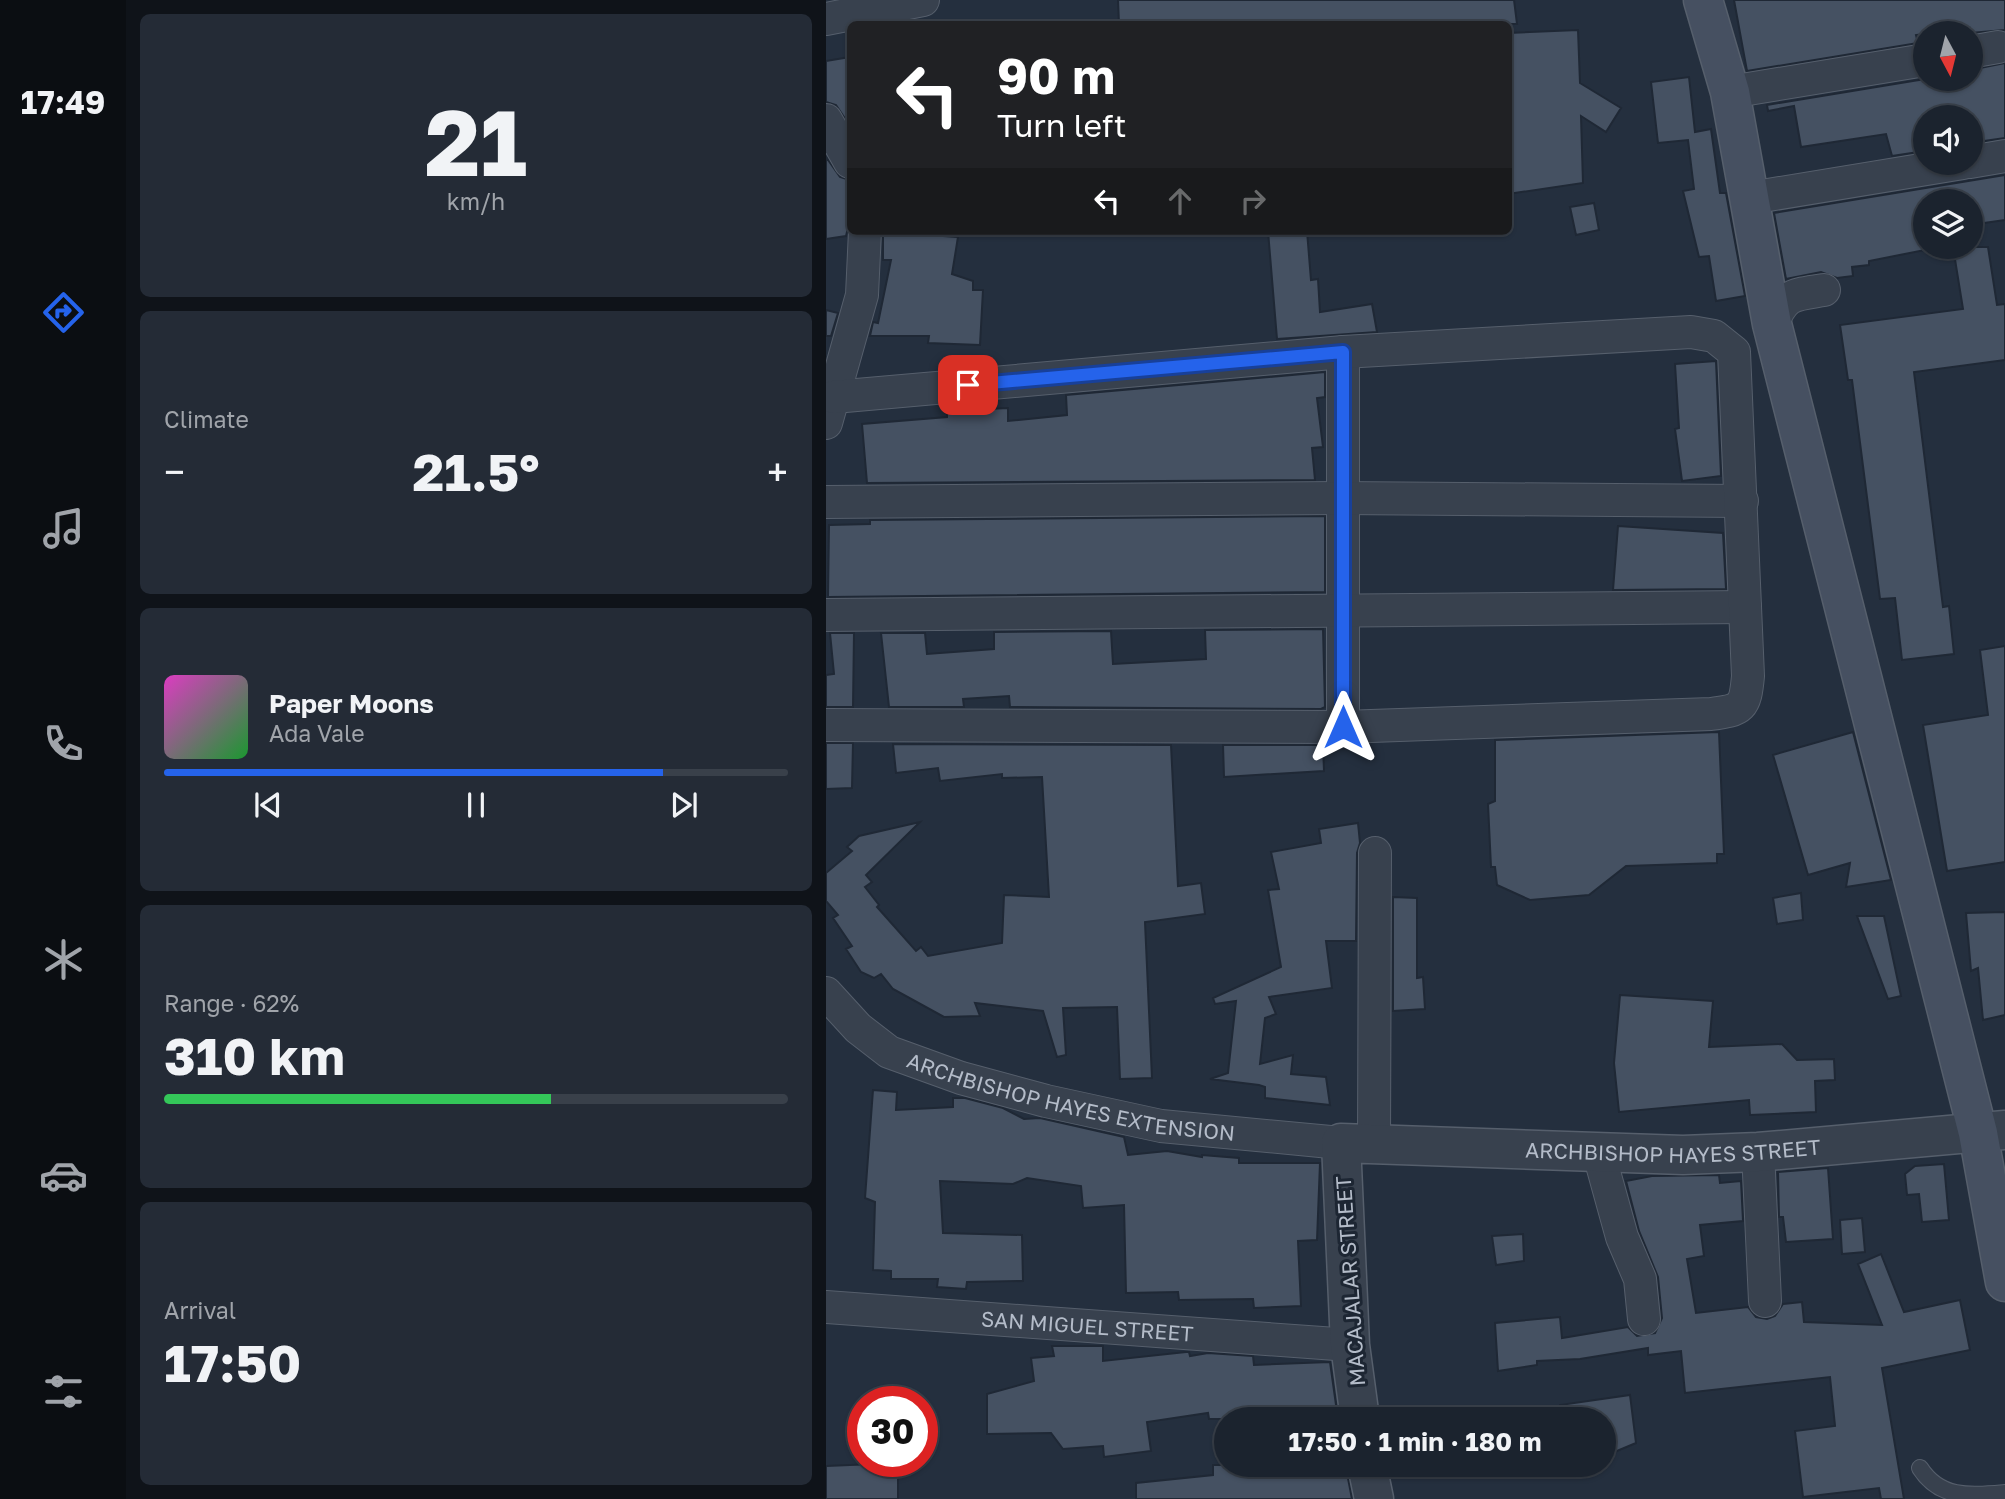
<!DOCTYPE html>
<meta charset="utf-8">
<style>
:root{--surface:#1b232e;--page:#242b36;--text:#f1f3f6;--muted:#a0a4aa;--line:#39404a;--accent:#2563eb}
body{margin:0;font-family:"Golos Text",sans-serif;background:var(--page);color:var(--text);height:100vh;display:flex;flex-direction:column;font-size:26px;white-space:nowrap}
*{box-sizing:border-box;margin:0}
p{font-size:23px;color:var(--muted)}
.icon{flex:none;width:38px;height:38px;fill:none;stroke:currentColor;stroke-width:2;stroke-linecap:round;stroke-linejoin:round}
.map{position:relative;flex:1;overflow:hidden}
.side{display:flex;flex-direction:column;gap:14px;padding:14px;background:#0f1319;width:700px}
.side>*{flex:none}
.top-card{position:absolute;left:21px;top:21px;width:665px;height:214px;border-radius:10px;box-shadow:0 2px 5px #0004,0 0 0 2px var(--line);background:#202124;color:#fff;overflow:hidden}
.needle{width:46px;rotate:173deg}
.buttons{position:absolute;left:1087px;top:21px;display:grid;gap:14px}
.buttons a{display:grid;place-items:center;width:70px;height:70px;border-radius:50%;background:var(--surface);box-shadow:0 2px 5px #0004,0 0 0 2px var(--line);font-size:35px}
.speed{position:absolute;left:21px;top:1386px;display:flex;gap:14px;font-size:35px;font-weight:700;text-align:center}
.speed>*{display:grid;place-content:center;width:91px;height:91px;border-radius:50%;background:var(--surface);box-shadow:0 2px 5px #0004,0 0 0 2px var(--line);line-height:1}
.speed .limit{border:10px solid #d22;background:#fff;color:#111}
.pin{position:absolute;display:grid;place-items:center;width:60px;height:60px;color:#fff;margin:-30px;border-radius:14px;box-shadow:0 4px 10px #0006}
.me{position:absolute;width:77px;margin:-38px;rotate:0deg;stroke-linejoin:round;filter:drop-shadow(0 0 5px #0008)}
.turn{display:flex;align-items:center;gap:24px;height:147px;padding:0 35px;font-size:32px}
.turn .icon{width:91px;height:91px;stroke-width:2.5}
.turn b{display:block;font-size:49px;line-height:60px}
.lanes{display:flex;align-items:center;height:66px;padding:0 35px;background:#0003;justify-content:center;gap:35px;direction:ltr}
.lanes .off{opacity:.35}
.big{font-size:52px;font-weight:700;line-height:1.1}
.side .widget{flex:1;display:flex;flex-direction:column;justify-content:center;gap:10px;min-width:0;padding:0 24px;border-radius:10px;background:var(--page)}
.side .dial{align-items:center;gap:0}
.dial b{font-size:91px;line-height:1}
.song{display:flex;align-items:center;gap:21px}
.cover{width:84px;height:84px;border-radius:10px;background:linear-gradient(135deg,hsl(310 70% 55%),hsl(130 70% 35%))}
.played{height:7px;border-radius:4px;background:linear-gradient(90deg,var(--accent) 80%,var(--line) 80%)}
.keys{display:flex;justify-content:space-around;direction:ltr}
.heat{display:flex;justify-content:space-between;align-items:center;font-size:38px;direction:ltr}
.charge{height:10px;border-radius:5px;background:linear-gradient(90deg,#34c759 62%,var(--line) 0)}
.trip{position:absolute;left:388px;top:1407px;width:402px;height:70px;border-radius:35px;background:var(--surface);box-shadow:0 2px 5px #0004,0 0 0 2px var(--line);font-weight:700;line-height:70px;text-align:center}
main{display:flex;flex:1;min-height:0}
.tab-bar{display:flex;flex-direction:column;width:126px;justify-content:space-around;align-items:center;background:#0b0e12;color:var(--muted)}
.tab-bar .icon{width:49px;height:49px}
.tab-bar .active{color:var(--accent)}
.tab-bar b{font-size:32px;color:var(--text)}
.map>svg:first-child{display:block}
</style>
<main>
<nav class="tab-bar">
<b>17:49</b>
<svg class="icon active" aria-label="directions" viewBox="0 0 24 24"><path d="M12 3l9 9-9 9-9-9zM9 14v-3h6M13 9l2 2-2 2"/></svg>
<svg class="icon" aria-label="music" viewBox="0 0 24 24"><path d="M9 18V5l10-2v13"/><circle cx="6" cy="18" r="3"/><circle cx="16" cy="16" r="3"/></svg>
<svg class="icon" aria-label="phone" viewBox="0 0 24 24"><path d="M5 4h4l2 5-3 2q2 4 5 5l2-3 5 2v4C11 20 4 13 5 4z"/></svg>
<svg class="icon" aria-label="climate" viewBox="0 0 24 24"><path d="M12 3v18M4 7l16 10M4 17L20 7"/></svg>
<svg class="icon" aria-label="car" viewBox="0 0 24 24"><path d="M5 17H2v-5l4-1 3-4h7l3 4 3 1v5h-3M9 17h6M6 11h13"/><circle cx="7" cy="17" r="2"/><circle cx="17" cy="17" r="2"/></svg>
<svg class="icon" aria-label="filters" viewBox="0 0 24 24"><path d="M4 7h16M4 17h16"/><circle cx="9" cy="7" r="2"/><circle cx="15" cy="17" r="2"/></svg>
</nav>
<section class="side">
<div class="widget dial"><b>21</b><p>km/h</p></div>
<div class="widget"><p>Climate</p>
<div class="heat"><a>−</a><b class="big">21.5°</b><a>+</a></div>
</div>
<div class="widget">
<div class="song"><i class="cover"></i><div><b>Paper Moons</b><p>Ada Vale</p></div></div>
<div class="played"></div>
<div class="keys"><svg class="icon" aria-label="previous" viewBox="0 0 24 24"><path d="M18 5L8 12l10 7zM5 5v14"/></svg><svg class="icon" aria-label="pause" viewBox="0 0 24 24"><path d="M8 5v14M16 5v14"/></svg><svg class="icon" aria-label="next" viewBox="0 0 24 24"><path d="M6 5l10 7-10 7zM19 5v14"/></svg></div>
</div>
<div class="widget"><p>Range · 62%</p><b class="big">310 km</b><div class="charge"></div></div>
<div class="widget"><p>Arrival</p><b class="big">17:50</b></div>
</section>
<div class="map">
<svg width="1179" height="1499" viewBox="0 0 1179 1499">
<rect width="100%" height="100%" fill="#242f3e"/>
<path fill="#455162" stroke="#1f2835" stroke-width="2" d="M292,0H688L691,24H612L611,21L568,24H422L421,21L390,24H293Z
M908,0H1179V30L1144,33V28L1090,35L1092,43L921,71Z
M752,30L754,83L795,108L780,132L755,116L757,183L682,194V33Z
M24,57V126L10,105L0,102V61Z
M1179,63V138L1144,143V117H1099V151L1066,156L1060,134L975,147L968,106L942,111L941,105L1099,79H1144V70Z
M863,77L869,132L885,129L894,193H900L919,296L890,301L883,256L873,257L857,191L868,189L862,140L832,143L825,82Z
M0,157L14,177L24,180V220L20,236L0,239Z
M1179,175V220L1144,225V201H1099V250L1043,261V265L1026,267L1027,276L1011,278L995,272L960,279L948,213Z
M768,203L773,230L750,235L744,207Z
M442,231H481L485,280L492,279L494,312L546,304L551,332L451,339Z
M57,232L132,237L126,274L147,281V290H157L154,345L102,343L103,336H44L47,322L52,323L65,260H57Z
M1127,247H1162L1171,305L1179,304V360L1088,372L1117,607L1123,606L1128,654L1076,660L1069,598L1054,599L1026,380H1022L1014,325L1137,309Z
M0,310L12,313L5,336H0Z
M890,361L895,476L856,481L849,429L853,428L849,364Z
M499,372V397L491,398L497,447L486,448L489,480L41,483L36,424L121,417V411L182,408V421L241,415L240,395Z
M499,516V592L2,597L3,525L44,524V520Z
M792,526L897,533L900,589L787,590Z
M497,629L499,707L495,709L184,707L183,696L137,699L138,707H63L55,633H99L101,654L168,649V632L285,631L287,664L380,659L379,630Z
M4,633H28L27,707H0V675L8,674Z
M1179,646V862L1121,871L1097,725L1162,715L1154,650Z
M893,732L898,854H891V863L800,866L763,895L704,900L671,885L669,867H665L662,804L669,801V740Z
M1027,732L1065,880L1020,887L1024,863L982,875L947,755Z
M0,743H27L26,788L0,789Z
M67,744L345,745L352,886L375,883L379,914L319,922L326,1078L294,1079L291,1007L237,1008L240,1055L231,1057L217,1011L149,1003L154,1016L118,1017L67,989L55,974L48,978L35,972L20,949L26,946L7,918L12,915L0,901V873L26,851L21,847L33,836L94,822L40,875L46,882L39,887L53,905L51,907L90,951L95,947L102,956L176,943L178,895L223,897L216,777L176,778V774L114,781L112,768L70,773Z
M397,745H497L498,771L398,777Z
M532,823L534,843L531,853L530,941H500L506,988L443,997L450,1014L439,1018L434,1064L467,1055L465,1074L500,1077L504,1105L439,1098V1087L433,1085L384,1079L402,1073L410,1001L389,1004L387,998L455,967L442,890L453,889L445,852L495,843L493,829Z
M975,893L977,920L951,924L947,898Z
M567,897L591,898V978L597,977L599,1009L567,1011Z
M1179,912V1015L1157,1020L1152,968L1145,971L1140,913Z
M1031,916H1058L1075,996L1062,999Z
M794,995L887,1001L883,1047L956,1044L971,1060L1008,1059L1009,1080L989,1081L990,1112L924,1115L923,1100L793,1112L788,1063Z
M47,1090L71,1092L70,1110L127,1107V1098H139L177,1108L198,1119L214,1118L298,1137L302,1155L341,1151L376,1157V1155L413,1158V1163H494L491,1240L472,1241L475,1306L428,1308L427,1299L353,1300L352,1292L300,1293L298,1205L257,1208L255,1186L201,1178L187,1184L114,1181L117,1233L196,1235L197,1281L141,1282L140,1289L111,1287L112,1279H65V1271L47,1270L49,1202L39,1198Z
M1118,1164L1123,1220L1096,1222L1093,1194L1081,1195L1079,1174L1089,1166Z
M1002,1168L1007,1239L960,1242L957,1217H953L952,1172Z
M893,1175L894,1183L915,1181L917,1221L874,1225L878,1256L861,1259L870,1313L922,1307L930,1317L941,1319L949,1316L957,1304L976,1302L978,1322L1056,1325L1032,1264L1055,1254L1078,1312L1134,1300L1144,1350L1056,1368L1078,1499H1055L1053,1488L977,1497L969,1431L1009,1426L1004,1377L859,1393L855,1351L822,1355V1348L754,1359L711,1361V1365L672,1371L669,1323L734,1317L736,1338L802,1327L811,1336L829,1333L836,1318L832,1277L813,1231L800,1181L826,1176Z
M1036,1218L1039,1252L1016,1254L1014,1220Z
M697,1234L698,1261L670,1265L666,1236Z
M226,1346H277V1361L360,1352H363L364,1356L382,1353L427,1356L428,1365L504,1362L512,1419H383L382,1413L321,1422L325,1451L278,1457L277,1446L237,1449L225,1433L161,1434V1394L208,1381L205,1358L228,1356Z
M804,1395L810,1443L779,1456V1419H735L734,1405Z
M72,1463V1499H0V1466Z
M387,1465H499L500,1472L520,1468L526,1499H310V1483L387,1475Z"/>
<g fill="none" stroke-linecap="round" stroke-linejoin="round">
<defs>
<path id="service" d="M1094,1468C1114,1499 1143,1496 1179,1493"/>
<g id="minor">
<path d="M0,19L97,0"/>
<path d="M1144,52L1172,47"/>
<path d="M904,92L1099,60"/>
<path d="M0,120L24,162"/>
<path d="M1144,162L1179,156"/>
<path d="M924,198L1137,163"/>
<path d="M946,324C959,293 967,295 998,290"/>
<path d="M517,352V727"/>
<path d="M0,423L36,295L39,231"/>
<path d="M0,502L515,498L916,501"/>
<path d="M0,615L919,607"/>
<path d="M0,725L517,727L885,714C916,710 919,708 922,676L908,352L888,336L865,332L517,352L8,397"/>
<path id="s1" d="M0,993L32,1028L63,1052L135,1078L220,1101L335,1126L515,1143"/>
<path d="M548,1145L549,853"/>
<path d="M932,1152L939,1301"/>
<path d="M773,1154L796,1237L814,1279L818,1319"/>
<path id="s2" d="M0,1307L524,1345"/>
</g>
<g id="tertiary">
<path id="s3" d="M534,1419L524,1345L515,1143L857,1155L932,1152L1179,1130"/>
<path d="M541,1465L548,1499"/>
</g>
<path id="secondary" d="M877,0L904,92L946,324L1152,1133L1179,1282"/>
</defs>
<use href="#service" stroke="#565f6c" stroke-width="18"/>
<use href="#minor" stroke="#565f6c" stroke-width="34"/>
<use href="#tertiary" stroke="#565f6c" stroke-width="41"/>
<use href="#secondary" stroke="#565f6c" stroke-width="41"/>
<use href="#service" stroke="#38414e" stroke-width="16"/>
<use href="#minor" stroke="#38414e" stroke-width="32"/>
<use href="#tertiary" stroke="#38414e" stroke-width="38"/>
<use href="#secondary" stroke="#465061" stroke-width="38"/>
</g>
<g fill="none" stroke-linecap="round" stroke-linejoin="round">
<defs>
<path id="route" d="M142,385L517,352V727"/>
</defs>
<use href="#route" stroke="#184099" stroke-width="18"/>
<use href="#route" stroke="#2563eb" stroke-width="12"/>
</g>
<g text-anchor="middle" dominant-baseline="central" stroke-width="6" stroke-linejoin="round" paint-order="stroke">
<g font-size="21" fill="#b4bcc9" stroke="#1d2633">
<text stroke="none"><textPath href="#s1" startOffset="275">ARCHBISHOP HAYES EXTENSION</textPath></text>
<text stroke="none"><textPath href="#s3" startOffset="609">ARCHBISHOP HAYES STREET</textPath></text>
<text transform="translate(524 1281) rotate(-94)">MACAJALAR STREET</text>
<text stroke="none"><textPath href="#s2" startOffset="262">SAN MIGUEL STREET</textPath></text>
</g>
</g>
</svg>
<div class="buttons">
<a><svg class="needle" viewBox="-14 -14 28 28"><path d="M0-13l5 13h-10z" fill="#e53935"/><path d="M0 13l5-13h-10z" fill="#a0a4aa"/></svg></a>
<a><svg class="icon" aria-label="sound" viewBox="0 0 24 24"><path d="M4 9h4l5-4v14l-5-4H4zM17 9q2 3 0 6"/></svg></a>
<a><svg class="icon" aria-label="layers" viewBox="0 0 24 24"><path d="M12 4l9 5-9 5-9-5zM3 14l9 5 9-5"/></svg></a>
</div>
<div class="speed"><div class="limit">30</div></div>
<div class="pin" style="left:142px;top:385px;background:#d93025"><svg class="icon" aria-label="arrive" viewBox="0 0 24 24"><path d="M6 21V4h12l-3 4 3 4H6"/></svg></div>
<svg class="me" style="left:517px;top:727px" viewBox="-20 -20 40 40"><path d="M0-17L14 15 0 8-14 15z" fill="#2563eb" stroke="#fff" stroke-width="4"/></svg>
<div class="trip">17:50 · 1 min · 180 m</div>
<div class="top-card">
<div class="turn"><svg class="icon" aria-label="left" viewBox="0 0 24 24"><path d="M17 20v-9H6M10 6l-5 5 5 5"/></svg><div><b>90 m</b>Turn left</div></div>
<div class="lanes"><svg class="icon" aria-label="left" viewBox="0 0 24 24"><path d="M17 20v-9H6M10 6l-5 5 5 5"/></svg><svg class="icon off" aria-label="ahead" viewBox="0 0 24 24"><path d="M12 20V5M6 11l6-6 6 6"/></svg><svg class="icon off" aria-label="right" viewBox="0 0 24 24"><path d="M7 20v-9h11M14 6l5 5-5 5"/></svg></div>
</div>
</div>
</main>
